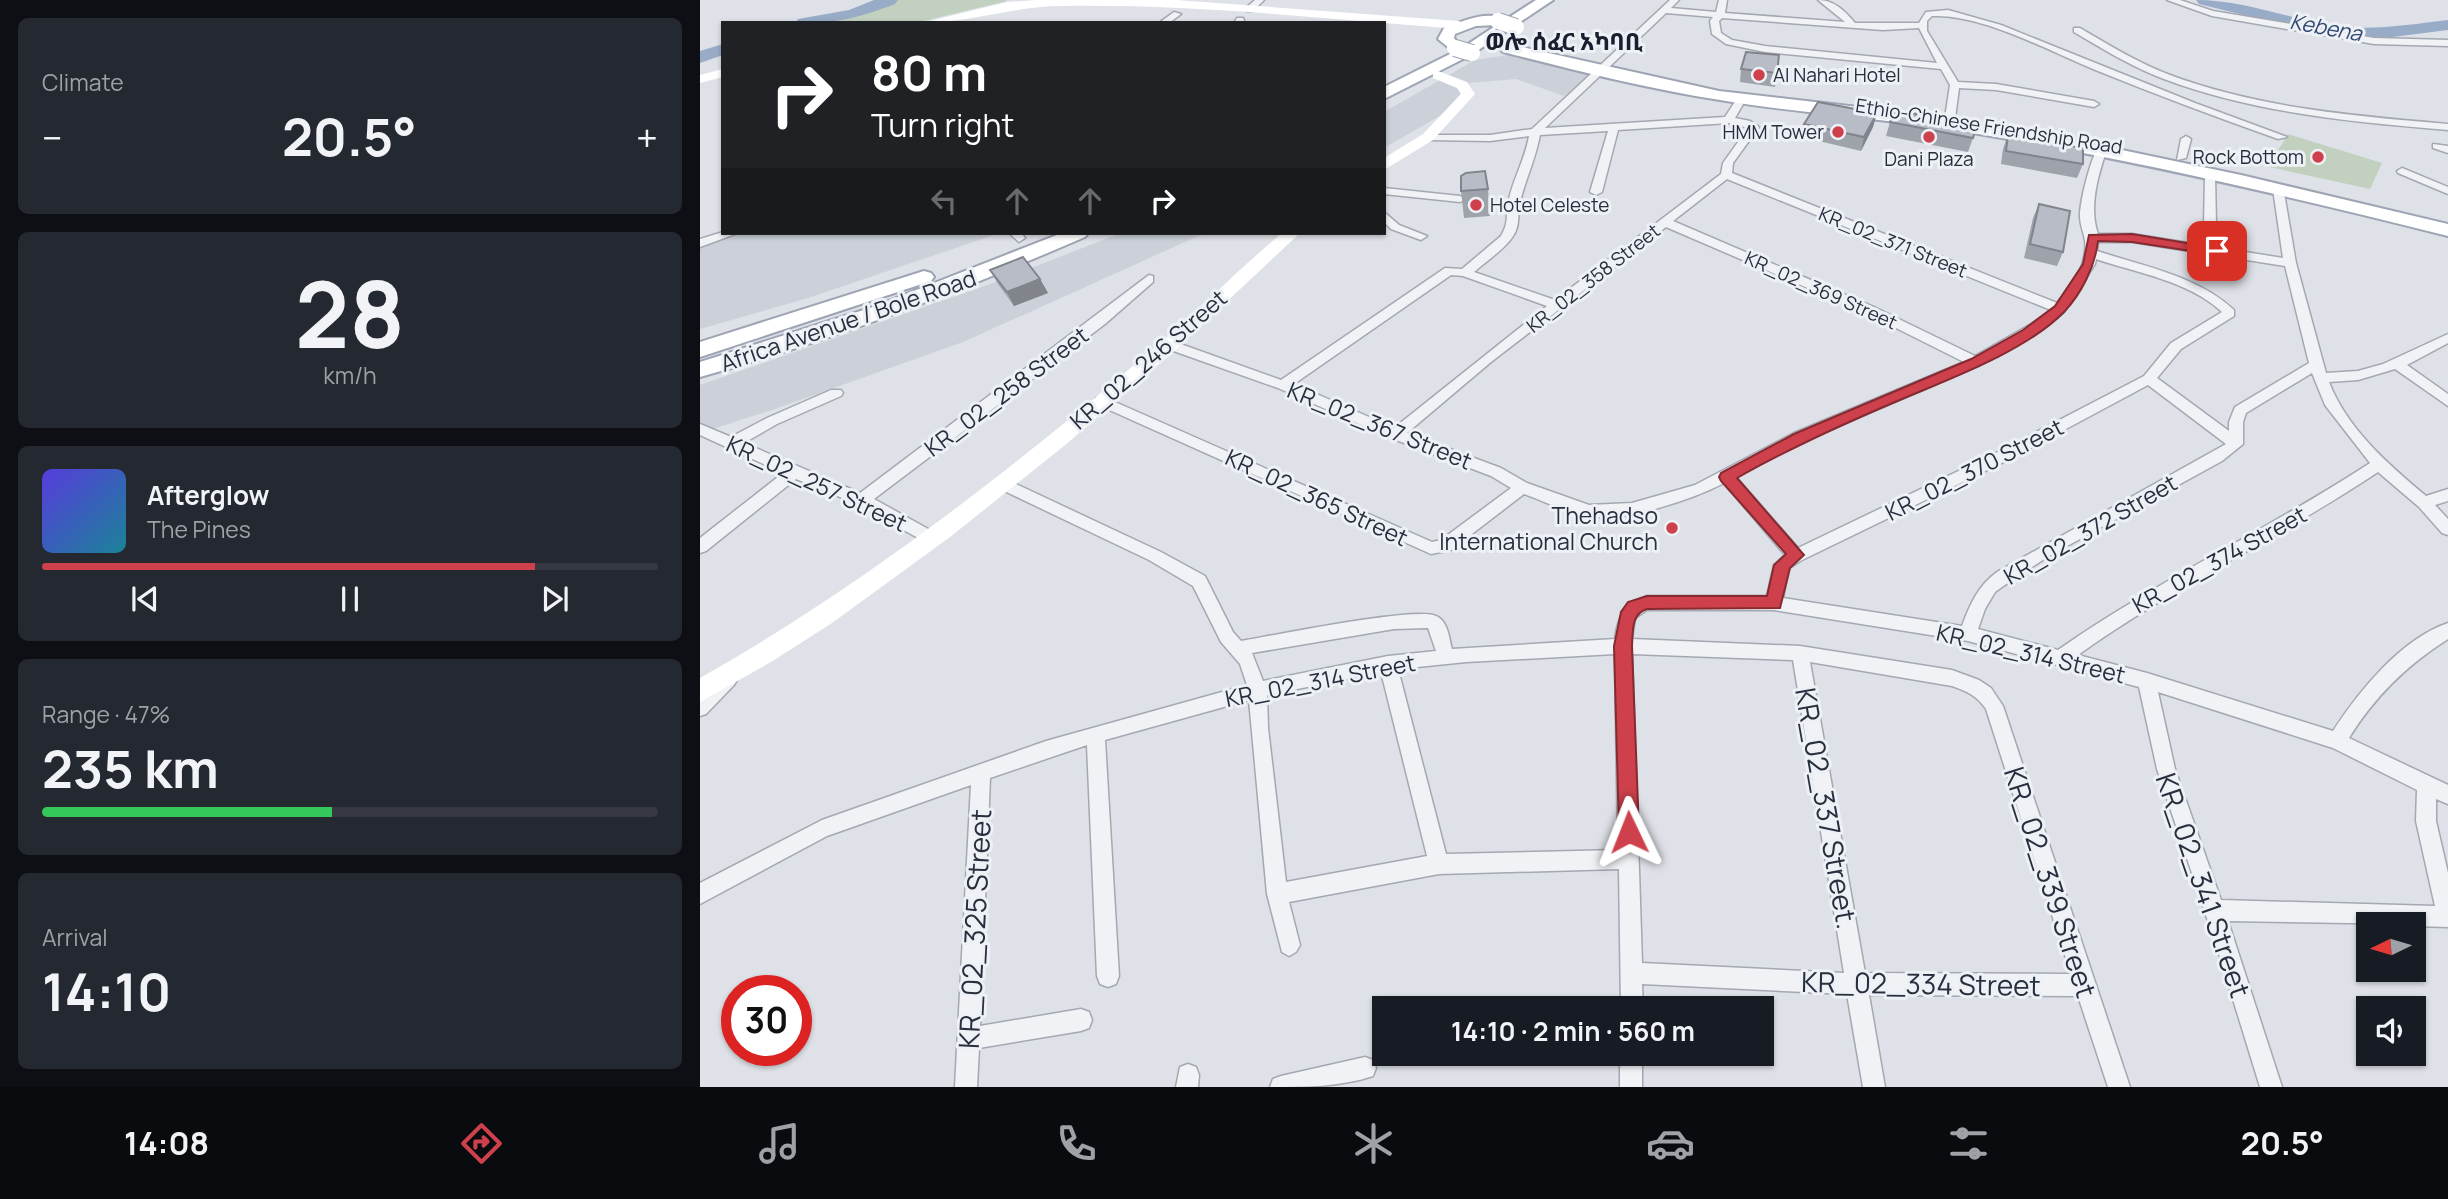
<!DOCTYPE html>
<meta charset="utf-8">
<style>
:root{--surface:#171b24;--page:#242831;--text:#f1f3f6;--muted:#9ea1a6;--line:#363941;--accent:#ce414c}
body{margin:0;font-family:Manrope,"Noto Sans Ethiopic",sans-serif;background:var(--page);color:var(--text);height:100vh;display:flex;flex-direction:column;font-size:26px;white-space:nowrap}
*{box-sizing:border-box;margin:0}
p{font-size:23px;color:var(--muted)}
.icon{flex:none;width:38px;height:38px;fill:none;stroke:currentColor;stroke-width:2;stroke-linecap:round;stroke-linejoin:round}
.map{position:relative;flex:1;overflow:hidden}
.details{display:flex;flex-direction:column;gap:18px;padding:18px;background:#0d0f14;width:700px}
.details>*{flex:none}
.banner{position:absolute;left:21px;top:21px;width:665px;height:214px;border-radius:0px;box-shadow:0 2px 5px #0004;background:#202124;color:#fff;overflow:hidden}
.needle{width:46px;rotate:265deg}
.fabs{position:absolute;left:1656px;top:912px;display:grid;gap:14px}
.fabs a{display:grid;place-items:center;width:70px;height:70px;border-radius:0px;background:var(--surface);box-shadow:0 2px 5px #0004;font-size:35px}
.speed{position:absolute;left:21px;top:975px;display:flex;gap:14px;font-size:35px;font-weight:700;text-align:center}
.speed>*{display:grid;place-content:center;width:91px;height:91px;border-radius:50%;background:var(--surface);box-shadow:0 2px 5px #0004;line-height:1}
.speed .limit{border:10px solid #d22;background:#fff;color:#111}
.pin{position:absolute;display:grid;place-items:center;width:60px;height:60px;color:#fff;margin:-30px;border-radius:14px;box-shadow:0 4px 10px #0006}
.me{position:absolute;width:77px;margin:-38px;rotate:358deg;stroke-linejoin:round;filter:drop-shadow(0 0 5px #0008)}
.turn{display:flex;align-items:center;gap:24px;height:147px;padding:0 35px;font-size:32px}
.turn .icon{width:91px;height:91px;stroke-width:2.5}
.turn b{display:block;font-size:49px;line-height:60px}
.lanes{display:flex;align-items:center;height:66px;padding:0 35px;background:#0003;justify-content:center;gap:35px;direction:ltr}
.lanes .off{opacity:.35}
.big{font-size:52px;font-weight:700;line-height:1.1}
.details .tile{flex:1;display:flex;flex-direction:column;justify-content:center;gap:10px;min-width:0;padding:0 24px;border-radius:10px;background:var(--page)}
.details .dial{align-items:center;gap:0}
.dial b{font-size:91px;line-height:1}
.song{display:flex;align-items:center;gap:21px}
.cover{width:84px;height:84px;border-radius:10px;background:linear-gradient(135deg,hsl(250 70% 55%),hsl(190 70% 35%))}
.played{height:7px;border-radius:4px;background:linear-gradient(90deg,var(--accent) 80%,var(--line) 80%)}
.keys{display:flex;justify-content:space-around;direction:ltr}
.heat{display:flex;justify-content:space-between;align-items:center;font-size:38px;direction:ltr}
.charge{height:10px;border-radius:5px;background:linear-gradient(90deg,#34c759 47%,var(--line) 0)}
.trip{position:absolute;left:672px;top:996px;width:402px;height:70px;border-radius:0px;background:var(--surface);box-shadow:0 2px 5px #0004;font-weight:700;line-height:70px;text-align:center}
.menu{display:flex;height:112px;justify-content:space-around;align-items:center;background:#090b0e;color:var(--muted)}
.menu .icon{width:49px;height:49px}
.menu .active{color:var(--accent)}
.menu b{font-size:32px;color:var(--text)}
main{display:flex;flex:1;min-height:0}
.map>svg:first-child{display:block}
</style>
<main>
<section class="details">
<div class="tile"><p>Climate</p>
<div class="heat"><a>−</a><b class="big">20.5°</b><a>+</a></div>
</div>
<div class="tile dial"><b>28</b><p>km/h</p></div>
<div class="tile">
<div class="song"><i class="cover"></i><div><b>Afterglow</b><p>The Pines</p></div></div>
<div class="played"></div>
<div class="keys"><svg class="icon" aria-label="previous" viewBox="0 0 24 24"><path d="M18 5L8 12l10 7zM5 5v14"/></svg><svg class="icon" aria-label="pause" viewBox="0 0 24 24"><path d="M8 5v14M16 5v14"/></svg><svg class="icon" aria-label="next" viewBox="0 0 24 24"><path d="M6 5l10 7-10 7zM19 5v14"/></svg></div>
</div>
<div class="tile"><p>Range · 47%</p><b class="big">235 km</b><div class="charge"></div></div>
<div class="tile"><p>Arrival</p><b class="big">14:10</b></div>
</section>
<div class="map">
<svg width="1748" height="1087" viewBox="0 0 1748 1087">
<rect width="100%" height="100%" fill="#dee1e7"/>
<path fill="#ccd0d9" d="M821,53L894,74L864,96L816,79L769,83L745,113L684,148V112L775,60Z
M46,233H300L108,298L0,329V246Z
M421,233H505L263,342L72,410L0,433V385L290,284Z"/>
<path fill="#c2d1bf" d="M198,0H306L307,1L215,23H121L153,17Z
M1588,134L1682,163L1670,189L1560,165L1577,152Z"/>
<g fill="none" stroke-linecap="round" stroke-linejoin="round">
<path fill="#98acc8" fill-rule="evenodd" d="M174,0H198L195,4C156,19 137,23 95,23L98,19L149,10Z
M1496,0C1541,0 1581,16 1624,24C1666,32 1706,25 1748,20V30L1669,40L1625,35L1499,4Z
M23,44V55L0,63V51Z"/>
<defs>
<path id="street" d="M555,0H564L553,11H547V7Z
M970,0H979L971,8L1016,12L1019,0H1027L1025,13L1145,22L1118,0C1134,0 1145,11 1155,23H1219L1226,12L1248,10L1301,25L1495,103L1587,137L1578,139C1516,117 1455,94 1393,69C1347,50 1282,14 1232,16L1227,21V31L1258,82L1296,84L1394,101L1399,104L1394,107L1296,90L1259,88L1255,118L1250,121L1245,118L1250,85L1241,69L1065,52L1026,44L1012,34L1010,21L1013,17L966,13L845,128L1025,117L1038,97H1044L1046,99L1035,118L1050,121L1059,127L1033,163L1032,173L1357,303C1366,291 1380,275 1383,261C1389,237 1382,237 1380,218C1379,204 1393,145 1404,140L1409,143C1399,172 1388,205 1398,234H1432L1583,258L1573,189L1583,187L1596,263L1626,373L1658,371L1683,364L1748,334V343L1707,365L1748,394V406L1695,369L1658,380L1629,382C1647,429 1689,465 1726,496L1748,489V501L1735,505L1748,519V535L1742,533L1719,507L1678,472C1581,537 1473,587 1378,655L1447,673L1633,731C1659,691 1701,639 1748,623V639C1707,665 1675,696 1649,738L1748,785V804L1736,799V821L1748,873V927L1713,926V924L1528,921L1582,1087H1560L1519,954L1457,769L1439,687L1268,641L1074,610H947L935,618L932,639L1100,646L1252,670L1279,680L1291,688L1303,706L1430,1087H1408L1378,996L1169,995L1185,1087H1163L1147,994L942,984L943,1008H921L919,869L739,874L589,902L600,945L596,952L589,956L582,952L567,894L549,700L405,740L419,976L416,984L408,987L400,984L397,976L387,745L290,778L280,1026L381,1009L389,1012L392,1020L389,1028L381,1031L279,1048L277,1087H255L271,785L127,836L0,904V883L122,820L346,741L547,685L540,664L521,642L493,586L449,560L298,488L296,484L303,478L461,552L505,576L533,632L541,641C571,636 717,606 736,616C748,621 749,638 752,649L915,639C918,615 924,604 947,596H1067L1074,565L1085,555L1024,483C992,500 922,523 886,516C865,512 844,501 824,494L751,550L731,554L396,404L394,401L396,398H406L732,542L741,540L811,488L791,476L691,438L578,388L465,348L463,345L465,342H475L581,380L745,268L762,269L801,236C810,221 805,214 809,199C814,177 825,159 829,136L790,141L728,140L724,139V135H790L832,129ZM1022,18L1183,30L1219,28L1237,63L1065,46L1032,40L1021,33L1019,21ZM1029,123L1048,128L1023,163L1021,174L855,300L774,272C785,262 801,252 811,239C822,226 816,213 821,198C827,176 836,157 840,135L908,131L890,192L896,195L902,192L918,130ZM1027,179L1351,310L1333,323L1275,356L1176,308L973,221ZM966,227L1168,314L1264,362L1094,433L995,485L932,503L889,505L827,483L801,468L707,433L791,362ZM1398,242H1432L1585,266L1609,363L1535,407L1529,422V431L1457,378L1481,349L1534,316V310C1498,276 1443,266 1397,251ZM1396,259C1437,273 1489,281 1522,312L1471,343L1444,376L1298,452L1098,548L1036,477L1104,441L1280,365L1343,329L1364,312L1395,264ZM751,275L763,276L847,306L694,428L594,384ZM1612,373L1625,405L1670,463C1568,530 1458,580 1358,650L1278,629L1285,609L1295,592L1309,582L1349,556L1522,461L1543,444V422L1546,413ZM1448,385L1526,444L1297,572C1278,586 1270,604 1262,626L1083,598L1089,568L1102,560L1308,460ZM728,628L736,651L688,656L563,681L552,653L694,629ZM915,654L918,850L746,854L698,669L766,662ZM932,654L1093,660L1144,973L942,963ZM1110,662L1252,686C1267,691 1277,696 1286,709L1371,974L1165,973ZM681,672L727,856L586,882L568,728L567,695ZM1458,692L1633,748L1717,790L1716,821L1735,906L1521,900L1475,769Z
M1467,0H1480L1513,11L1674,38L1748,40V46L1674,44L1512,16Z
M474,12L481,14L469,23H459Z
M537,18H543L544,20L543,23H534Z
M1374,28H1380C1409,45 1438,63 1470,75C1559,108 1654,116 1748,124V130C1652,122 1555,113 1464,79C1432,67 1403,49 1374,32Z
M1486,136L1491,139L1486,158L1477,160L1481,139Z
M1733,144L1748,146V153L1733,148Z
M1702,168L1748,187V194L1698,173L1697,171Z
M1510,171L1515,174L1516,226L1510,229L1504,226L1505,174Z
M684,188L760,196L766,199L760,202L684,194Z
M684,212L699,225L727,236L721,240L691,229L684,222Z
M23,232L38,233L0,247V239Z
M309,233H321L325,238L319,242Z
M449,275L453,276V282L405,324L174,499L239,535L241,539L239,543H227L157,504L96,479L6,551L0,553V538L83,473L0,435V424L31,437L67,418L131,390H141L143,393L141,396L77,424L44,443L160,493Z
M28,672L34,675L37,680L34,685L6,714L0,716V696L22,675Z
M920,1054H942V1087H920Z
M665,1057L673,1060L676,1068L673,1076C640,1087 605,1087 570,1087L573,1079L581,1076Z
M488,1064L496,1067L499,1075L498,1087H476L480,1067Z"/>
<path id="primary" d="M836,0H853L771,55L684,99V87L754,52L738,39L744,28C761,22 788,9 805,20ZM797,25L762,48L754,38L755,34L776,26Z
M808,44L1019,91L1193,111L1403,146L1541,175L1748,224V236C1589,196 1429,159 1267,132C1185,118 1102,114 1020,100C947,89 874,70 803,52L800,49Z
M362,233H388L385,237C260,291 131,341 0,377V362L173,307Z
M224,271L231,273L234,277L231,281L0,357V342Z"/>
</defs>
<use href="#street" stroke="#a3a8b1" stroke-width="3"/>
<use href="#primary" stroke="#9da4b3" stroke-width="4"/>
<use href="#street" fill="#f0f2f6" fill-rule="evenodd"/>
<path fill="#fff" fill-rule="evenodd" d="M336,0H476L759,21L765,25L759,29C628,19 495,4 362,6C314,6 269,23 221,23L307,2Z
M23,69V77L0,83V75Z
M738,71L767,82L775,94L733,140L684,170V158L723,134L761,94L757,88L733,78V72Z
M582,233H600L474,351L364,446L250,537L132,623L71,662L0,702V678C166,584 315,467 460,343C501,308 540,268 582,233Z"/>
<use href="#primary" fill="#fff" fill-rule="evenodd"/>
<defs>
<path id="primary-bridge" d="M798,21L816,27
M755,48L772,53"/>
</defs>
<use href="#primary-bridge" stroke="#9da4b3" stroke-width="18" stroke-linecap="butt"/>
<use href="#primary-bridge" stroke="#fff" stroke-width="16"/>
</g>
<path fill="#9ea2ab" d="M1041,69L1077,73L1075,87L1040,82Z
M1177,113L1173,127L1161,151L1102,137L1104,124Z
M1190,122L1273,138L1268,152L1186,136Z
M1308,135L1383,164L1377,178L1301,164L1303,149Z
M788,189L790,216L764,218L761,191Z
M1339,204L1363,252L1357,266L1324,258L1333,218Z
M290,270L340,279L348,293L314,306L298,284Z"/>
<path fill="#81848b" d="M1177,113L1173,127L1161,151L1164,137Z
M340,279L348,293L314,306L307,292Z"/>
<path fill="#b8bcc7" stroke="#81848b" stroke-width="2" d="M1046,52L1079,55L1077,73L1041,69Z
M1118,102L1177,113L1164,137L1104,124Z
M1195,111L1277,124L1273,138L1190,122Z
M1308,135L1383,148V164L1306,151Z
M785,171L788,189L761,191V176L766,173Z
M1339,204L1370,211L1363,252L1330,244Z
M323,257L340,279L307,292L290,270Z"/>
<path fill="#ce414c" stroke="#862a31" stroke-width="2" d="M1432,234L1517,248L1523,251L1517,255L1432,242L1398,241C1395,266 1382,293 1364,312C1325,352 1246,380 1195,402C1141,425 1088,449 1037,478L1104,555L1090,568L1080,608L947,609C931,614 933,631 932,646L939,832L936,839L929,842L922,839L919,832L914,646L921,612L928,602L947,596H1067L1074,565L1086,554L1021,481L1019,477L1021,473L1094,434L1271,359L1323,330L1355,306L1383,264L1389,235Z"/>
<g fill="#ce414c" stroke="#edf0f5" stroke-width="2.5">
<circle cx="1059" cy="75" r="7"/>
<circle cx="1138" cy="132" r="7"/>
<circle cx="1229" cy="137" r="7"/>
<circle cx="1618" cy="157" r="7"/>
<circle cx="776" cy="205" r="7"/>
<circle cx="972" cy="528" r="7"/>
</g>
<g text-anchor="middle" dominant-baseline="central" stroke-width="6" stroke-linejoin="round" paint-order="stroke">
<g font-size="19" fill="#272e3e" stroke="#edf0f5" text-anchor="start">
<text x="1073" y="75">Al Nahari Hotel</text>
<text x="1124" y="132" text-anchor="end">HMM Tower</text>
<text x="1604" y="157" text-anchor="end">Rock Bottom</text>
<text x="1229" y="159" text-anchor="middle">Dani Plaza</text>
<text x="790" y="205">Hotel Celeste</text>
</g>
<g font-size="19" fill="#272e3e" stroke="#edf0f5">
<text transform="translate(1289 126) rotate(9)">Ethio-Chinese Friendship Road</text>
<text transform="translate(1193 242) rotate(22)">KR_02_371 Street</text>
<text transform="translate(893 278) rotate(-38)">KR_02_358 Street</text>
<text transform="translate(1121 290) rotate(24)">KR_02_369 Street</text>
</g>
<g font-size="21" font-style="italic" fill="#314972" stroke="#edf0f5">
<text transform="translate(1626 27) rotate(10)">Kebena</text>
</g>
<g font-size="23" fill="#272e3e" stroke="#edf0f5">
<text transform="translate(148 320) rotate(-19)">Africa Avenue / Bole Road</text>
<text transform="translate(448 359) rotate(-41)">KR_02_246 Street</text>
<text transform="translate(306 391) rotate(-37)">KR_02_258 Street</text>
<text transform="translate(680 425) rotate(22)">KR_02_367 Street</text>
<text transform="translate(1274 469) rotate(-27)">KR_02_370 Street</text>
<text transform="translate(117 483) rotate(25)">KR_02_257 Street</text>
<text transform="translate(617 497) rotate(25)">KR_02_365 Street</text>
<text transform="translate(1390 529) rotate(-30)">KR_02_372 Street</text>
<text transform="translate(1519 559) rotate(-29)">KR_02_374 Street</text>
<text transform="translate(1331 653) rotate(13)">KR_02_314 Street</text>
<text transform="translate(620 680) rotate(-11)">KR_02_314 Street</text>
</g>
<g font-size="23" fill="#272e3e" stroke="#edf0f5" text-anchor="end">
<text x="958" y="515">Thehadso<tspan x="958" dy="26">International Church</tspan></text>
</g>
<g font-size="24" font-weight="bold" fill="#191f2f" stroke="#edf0f5">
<text x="864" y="40">ወሎ ሰፈር አካባቢ</text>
</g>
<g font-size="28" fill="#272e3e" stroke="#edf0f5">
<text transform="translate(1127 808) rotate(80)">KR_02_337 Street.</text>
<text transform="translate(1351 882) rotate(72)">KR_02_339 Street</text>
<text transform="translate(1504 885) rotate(71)">KR_02_341 Street</text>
<text transform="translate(274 929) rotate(-87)">KR_02_325 Street</text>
<text transform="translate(1221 983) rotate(1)">KR_02_334 Street</text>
</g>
</g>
</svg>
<div class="fabs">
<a><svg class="needle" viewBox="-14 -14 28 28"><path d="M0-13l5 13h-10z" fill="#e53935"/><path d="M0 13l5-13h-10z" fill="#9ea1a6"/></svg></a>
<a><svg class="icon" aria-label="sound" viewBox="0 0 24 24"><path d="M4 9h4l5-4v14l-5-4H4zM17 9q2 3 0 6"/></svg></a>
</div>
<div class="speed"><div class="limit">30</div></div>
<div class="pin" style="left:1517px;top:251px;background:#d93025"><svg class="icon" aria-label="arrive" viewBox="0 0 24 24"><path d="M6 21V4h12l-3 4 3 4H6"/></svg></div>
<svg class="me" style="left:929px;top:832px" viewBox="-20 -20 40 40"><path d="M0-17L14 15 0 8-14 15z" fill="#ce414c" stroke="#fff" stroke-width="4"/></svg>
<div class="trip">14:10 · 2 min · 560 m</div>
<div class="banner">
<div class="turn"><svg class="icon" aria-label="right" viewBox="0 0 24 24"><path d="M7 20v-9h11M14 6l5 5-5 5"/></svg><div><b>80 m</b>Turn right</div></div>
<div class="lanes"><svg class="icon off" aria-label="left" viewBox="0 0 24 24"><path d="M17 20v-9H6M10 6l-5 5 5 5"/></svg><svg class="icon off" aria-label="ahead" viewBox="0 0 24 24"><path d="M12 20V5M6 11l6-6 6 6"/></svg><svg class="icon off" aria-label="ahead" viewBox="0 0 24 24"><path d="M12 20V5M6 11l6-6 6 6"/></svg><svg class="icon" aria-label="right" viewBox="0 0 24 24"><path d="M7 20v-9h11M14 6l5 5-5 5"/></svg></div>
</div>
</div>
</main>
<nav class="menu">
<b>14:08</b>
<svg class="icon active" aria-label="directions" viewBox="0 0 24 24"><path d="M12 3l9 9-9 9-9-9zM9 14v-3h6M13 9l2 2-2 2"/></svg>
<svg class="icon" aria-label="music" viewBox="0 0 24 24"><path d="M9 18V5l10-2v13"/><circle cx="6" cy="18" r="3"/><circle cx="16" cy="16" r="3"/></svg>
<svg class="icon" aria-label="phone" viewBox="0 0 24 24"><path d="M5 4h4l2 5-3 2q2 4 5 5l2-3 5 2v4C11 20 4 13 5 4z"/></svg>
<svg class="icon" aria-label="climate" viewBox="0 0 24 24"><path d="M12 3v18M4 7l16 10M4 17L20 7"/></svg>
<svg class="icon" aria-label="car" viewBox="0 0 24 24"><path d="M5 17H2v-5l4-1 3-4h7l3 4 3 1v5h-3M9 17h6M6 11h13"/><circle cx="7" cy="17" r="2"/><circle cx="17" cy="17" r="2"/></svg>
<svg class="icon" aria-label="filters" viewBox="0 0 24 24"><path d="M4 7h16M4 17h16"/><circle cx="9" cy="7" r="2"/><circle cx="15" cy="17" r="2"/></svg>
<b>20.5°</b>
</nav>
